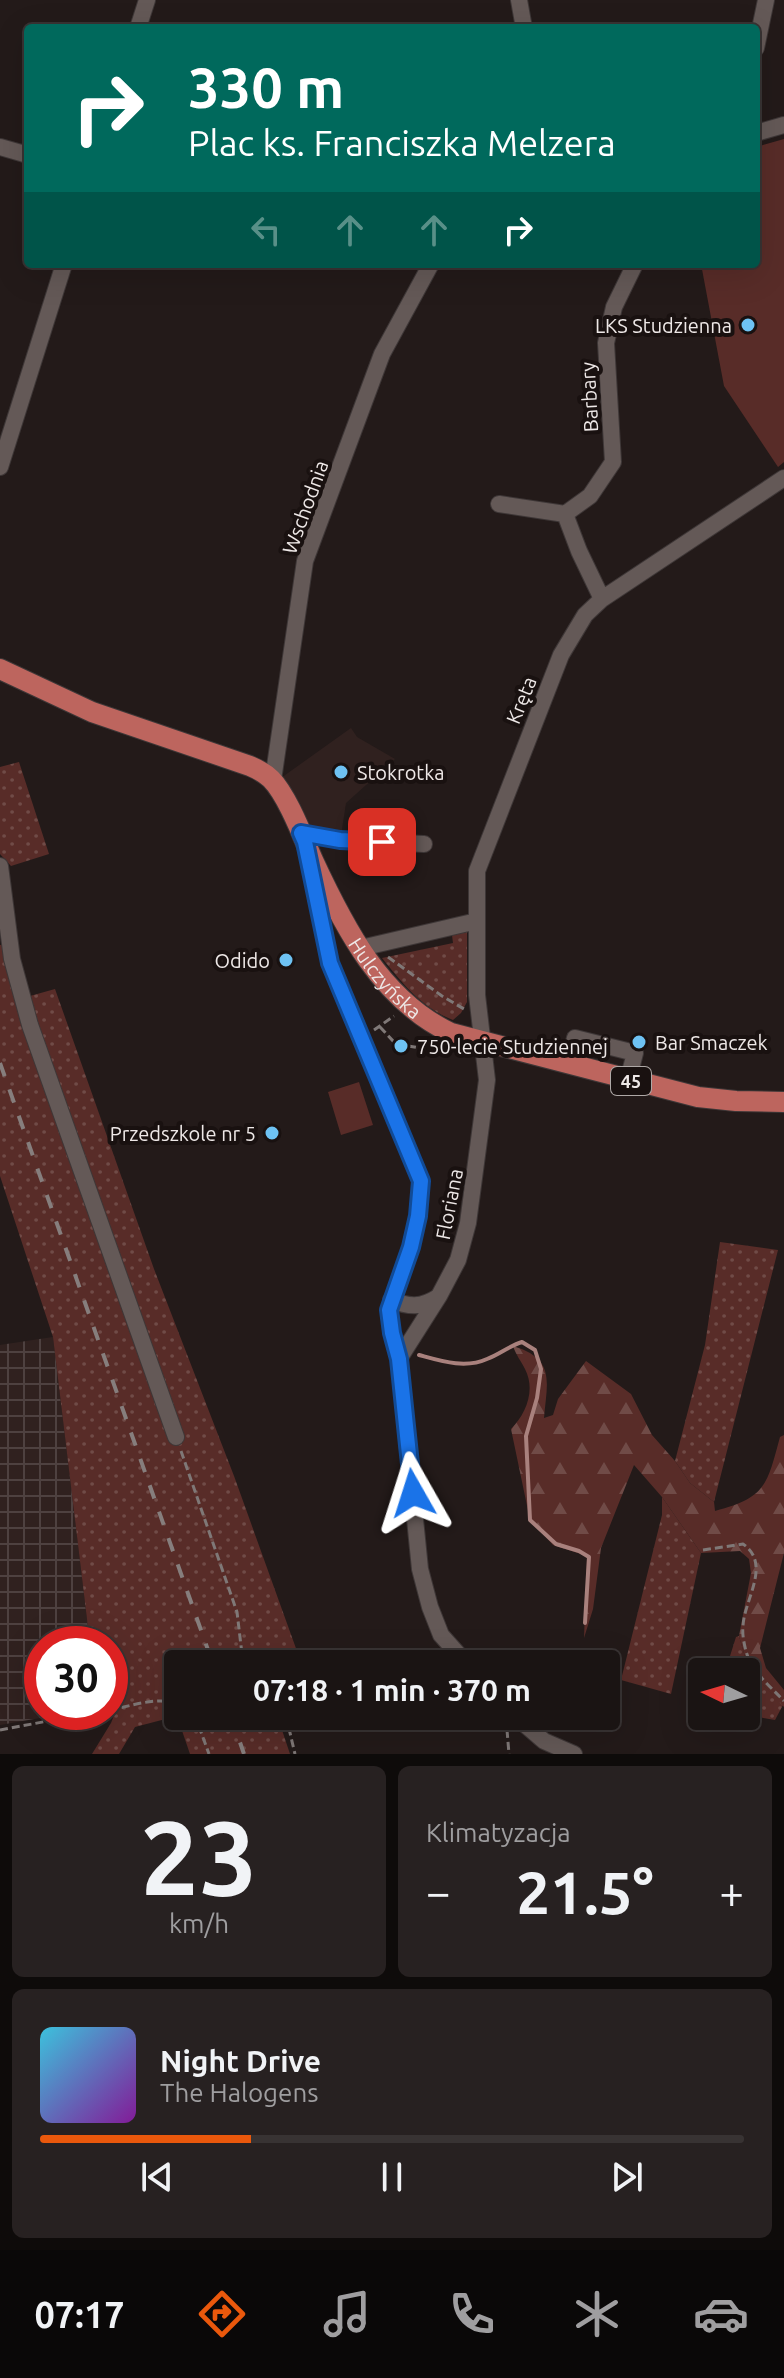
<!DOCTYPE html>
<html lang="pl">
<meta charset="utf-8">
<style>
:root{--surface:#1a1413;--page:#272121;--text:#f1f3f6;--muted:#9f9ea0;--line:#383333;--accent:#ea580c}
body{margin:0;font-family:Ubuntu,sans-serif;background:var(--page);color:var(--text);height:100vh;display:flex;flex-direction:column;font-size:30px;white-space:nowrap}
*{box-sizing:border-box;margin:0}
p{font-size:26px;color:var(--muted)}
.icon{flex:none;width:44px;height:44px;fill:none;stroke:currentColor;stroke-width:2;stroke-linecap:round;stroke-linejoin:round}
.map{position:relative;height:1754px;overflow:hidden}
.sheet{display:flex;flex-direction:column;gap:12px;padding:12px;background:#0e0b0a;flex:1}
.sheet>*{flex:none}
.banner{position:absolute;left:24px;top:24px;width:736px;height:244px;border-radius:8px;box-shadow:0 8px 32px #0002,0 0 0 2px var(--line);background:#00695c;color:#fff;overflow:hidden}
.needle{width:52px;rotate:275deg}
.controls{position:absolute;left:688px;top:1658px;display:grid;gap:16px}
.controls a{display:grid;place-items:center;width:72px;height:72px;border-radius:8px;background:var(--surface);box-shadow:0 8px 32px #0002,0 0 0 2px var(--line);font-size:40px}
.speed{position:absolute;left:24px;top:1626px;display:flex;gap:16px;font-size:40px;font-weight:700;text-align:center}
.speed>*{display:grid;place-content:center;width:104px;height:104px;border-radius:50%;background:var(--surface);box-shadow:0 8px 32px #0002,0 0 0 2px var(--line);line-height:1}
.speed .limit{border:12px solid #d22;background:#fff;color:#111}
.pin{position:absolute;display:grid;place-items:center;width:68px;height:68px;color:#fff;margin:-34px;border-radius:16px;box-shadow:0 4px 12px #0006}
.me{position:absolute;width:88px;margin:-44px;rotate:354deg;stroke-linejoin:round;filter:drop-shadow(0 0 6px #0008)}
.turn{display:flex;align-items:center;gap:28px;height:168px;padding:0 32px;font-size:36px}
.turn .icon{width:104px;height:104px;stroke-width:2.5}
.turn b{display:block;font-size:56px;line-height:68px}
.lanes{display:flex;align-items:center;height:76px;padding:0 32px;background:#0003;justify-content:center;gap:40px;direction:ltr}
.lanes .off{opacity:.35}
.big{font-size:60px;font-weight:700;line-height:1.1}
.sheet .widget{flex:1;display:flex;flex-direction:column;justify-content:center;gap:12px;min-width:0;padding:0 28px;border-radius:12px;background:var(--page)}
.sheet .dial{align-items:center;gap:0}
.dial b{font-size:104px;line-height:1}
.song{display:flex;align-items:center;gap:24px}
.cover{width:96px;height:96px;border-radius:12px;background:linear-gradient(135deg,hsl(190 70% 55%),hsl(290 70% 35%))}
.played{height:8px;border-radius:4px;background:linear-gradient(90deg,var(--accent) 30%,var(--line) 30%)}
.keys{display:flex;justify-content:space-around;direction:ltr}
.heat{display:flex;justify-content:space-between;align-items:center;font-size:44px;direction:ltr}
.sheet .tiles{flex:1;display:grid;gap:12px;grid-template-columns:1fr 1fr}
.widget:last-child{grid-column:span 2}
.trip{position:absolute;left:164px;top:1650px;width:456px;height:80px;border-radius:8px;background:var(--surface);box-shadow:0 8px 32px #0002,0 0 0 2px var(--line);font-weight:700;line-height:80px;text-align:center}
.dock{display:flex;height:128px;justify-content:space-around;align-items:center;background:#0a0808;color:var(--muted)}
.dock .icon{width:56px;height:56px}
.dock .selected{color:var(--accent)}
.dock b{font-size:36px;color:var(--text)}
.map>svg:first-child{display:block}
</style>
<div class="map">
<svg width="784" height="1754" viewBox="0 0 784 1754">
<defs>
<pattern id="industrial-grid" width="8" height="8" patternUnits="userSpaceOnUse" patternTransform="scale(2)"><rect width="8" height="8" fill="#30211f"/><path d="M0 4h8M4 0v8" fill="none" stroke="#4e4140"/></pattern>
<pattern id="grass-dots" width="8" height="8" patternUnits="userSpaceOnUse" patternTransform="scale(2)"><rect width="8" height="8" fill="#582c28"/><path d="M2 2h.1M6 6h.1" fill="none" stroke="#704b47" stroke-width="1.8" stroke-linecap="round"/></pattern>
<pattern id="forest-firs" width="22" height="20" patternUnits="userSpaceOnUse" patternTransform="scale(2)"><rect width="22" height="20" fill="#582c28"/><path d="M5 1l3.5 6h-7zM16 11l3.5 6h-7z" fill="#704b47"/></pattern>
</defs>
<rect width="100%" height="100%" fill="#231a19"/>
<path fill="#30211f" d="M351,728L357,737L395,759L346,803L341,836L311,832L281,778Z"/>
<path fill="url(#industrial-grid)" d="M53,1337L90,1644H42V1712H74L0,1725V1345Z"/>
<path fill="url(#grass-dots)" d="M19,762L49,854L11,866L0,854V767Z
M460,931L467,932V1002L461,1013L453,1020C422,1008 402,983 382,958L453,943L452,935Z
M7,944L30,996L55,989L154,1269L234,1476L298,1654L294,1664H178V1716H282V1730L290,1754H190L177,1716L135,1727L119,1754H92L111,1723L119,1703L110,1704V1644H90L53,1337L0,1176V945Z
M720,1242L778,1250L714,1502L690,1483L675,1461L705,1345Z
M662,1497L701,1553L671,1694L621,1680L662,1515Z
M739,1636L749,1671L783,1705L775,1720L746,1715V1672H725L736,1637Z"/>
<path fill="url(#forest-firs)" d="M513,1346C556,1359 547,1382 544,1418L553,1415L558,1399L586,1361L631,1394L652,1435L675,1461L690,1483L714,1502L715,1511C766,1498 767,1485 780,1437L784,1435V1553L760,1648L766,1668L784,1690V1707L749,1671L739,1636L751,1573L749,1559L740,1551L701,1553L662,1497L634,1465L601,1548L593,1609L584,1638L587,1556L553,1545L530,1520L511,1429C526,1414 536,1390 525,1369C521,1361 516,1355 513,1346Z"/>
<path fill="#582c28" d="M784,139V462L778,467L724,386L701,264H756V147Z
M359,1082L373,1125L341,1135L328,1092Z"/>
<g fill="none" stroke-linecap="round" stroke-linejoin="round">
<path stroke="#a9817d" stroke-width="4" d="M419,1355C441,1361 465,1369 487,1359C500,1354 509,1346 522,1342L535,1350L541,1369L537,1398L526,1436L530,1520L556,1544L579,1551L589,1557L585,1623"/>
<defs>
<path id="minor" d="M519,0L524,28
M138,28L147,0
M756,48L766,0
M756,133L784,125
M0,147L28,155
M0,467L64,264
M499,504L565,514L579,551L602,599
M565,514L590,496L613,462L606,343L614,307L635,264
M273,780L305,561L382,354L431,264
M301,833L340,840L424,844
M0,866L12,959L30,1025L176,1437
M310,867L330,963L421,1181L418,1216L411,1247L389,1310L392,1333L399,1359L420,1569L430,1607L441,1635L467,1664
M361,948L477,921
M568,1065L575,1038L635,1053L628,1080
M391,1300C409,1307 421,1308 438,1297
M399,1359L439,1296L458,1260L468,1223L487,1080L477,995V871L561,655L585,615L602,599L784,478
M515,1716L544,1741L574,1754"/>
<g id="major">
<path id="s1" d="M0,669L92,712L250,766C257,769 265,773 271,779C287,795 303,837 313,860C344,927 381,1000 451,1033L698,1097L736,1101L784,1102"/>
</g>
</defs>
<use href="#minor" stroke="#3e3737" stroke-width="18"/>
<use href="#major" stroke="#3e3737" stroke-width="22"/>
<path stroke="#7f7877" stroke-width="3" stroke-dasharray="8 4" stroke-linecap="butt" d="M388,957L442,996L464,1009
M380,1027L394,1042
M374,1030L394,1016
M394 1046a7 7 0 1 1 14 0a7 7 0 1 1-14 0Z
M408,1046L420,1048L430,1041
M181,1451L237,1612L242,1654L254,1664
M703,1550L743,1544C772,1564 744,1600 743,1626C742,1633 744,1644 746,1651C751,1671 770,1686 784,1701
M110,1710C131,1706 158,1696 178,1704
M192,1716L201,1732L209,1754
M286,1716L295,1754
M0,1730L96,1712
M507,1730L509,1754"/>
<use href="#minor" stroke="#645957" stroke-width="16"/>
<use href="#major" stroke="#bd655e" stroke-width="20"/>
<path stroke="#867e7d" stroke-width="4" stroke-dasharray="14 14" stroke-linecap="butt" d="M0,1063L213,1664
M231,1716L244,1754"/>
</g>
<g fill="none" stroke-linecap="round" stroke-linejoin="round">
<defs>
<path id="route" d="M382,842L340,840L301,833L305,842L330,963L421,1181L418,1216L411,1247L389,1310L392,1333L399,1359L413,1493"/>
</defs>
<use href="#route" stroke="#114b97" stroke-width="20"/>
<use href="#route" stroke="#1a73e8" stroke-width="14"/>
</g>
<g fill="#6ec2f3" stroke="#191110" stroke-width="3">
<circle cx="748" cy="325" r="8"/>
<circle cx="341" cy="772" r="8"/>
<circle cx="286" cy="960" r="8"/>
<circle cx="639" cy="1042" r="8"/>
<circle cx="401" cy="1046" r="8"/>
<circle cx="272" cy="1133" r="8"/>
</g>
<g text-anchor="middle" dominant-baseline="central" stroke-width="8" stroke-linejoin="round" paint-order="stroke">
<rect fill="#191110" stroke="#aea8a6" stroke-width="2" x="611" y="1067" width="40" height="28" rx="6"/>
<g font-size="18" font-weight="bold" fill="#eee8e7">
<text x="631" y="1081">45</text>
</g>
<g font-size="20" fill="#eee8e7" stroke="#191110" text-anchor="end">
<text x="732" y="325">LKS Studzienna</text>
<text x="357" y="772" text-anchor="start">Stokrotka</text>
<text x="270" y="960">Odido</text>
<text x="655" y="1042" text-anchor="start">Bar Smaczek</text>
<text x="417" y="1046" text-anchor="start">750-lecie Studziennej</text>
<text x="256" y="1133">Przedszkole nr 5</text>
</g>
<g font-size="20" fill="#eee8e7" stroke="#191110">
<text transform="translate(589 397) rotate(-93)">Barbary</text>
<text transform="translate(305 507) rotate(-70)">Wschodnia</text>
<text transform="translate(521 700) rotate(-68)">Kręta</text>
<text stroke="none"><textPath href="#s1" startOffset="524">Hulczyńska</textPath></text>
<text transform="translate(449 1204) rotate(-79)">Floriana</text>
</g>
</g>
</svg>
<div class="controls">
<a><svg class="needle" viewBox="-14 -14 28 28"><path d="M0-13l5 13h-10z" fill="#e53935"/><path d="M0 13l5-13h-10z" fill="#9f9ea0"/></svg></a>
</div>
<div class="speed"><div class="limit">30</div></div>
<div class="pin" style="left:382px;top:842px;background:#d93025"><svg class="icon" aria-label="arrive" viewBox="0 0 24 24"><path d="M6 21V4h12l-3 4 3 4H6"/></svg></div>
<svg class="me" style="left:413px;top:1493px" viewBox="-20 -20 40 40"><path d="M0-17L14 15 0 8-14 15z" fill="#1a73e8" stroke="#fff" stroke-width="4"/></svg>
<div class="trip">07:18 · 1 min · 370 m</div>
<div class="banner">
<div class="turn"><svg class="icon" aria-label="right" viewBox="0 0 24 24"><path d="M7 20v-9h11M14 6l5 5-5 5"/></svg><div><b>330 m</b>Plac ks. Franciszka Melzera</div></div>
<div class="lanes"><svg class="icon off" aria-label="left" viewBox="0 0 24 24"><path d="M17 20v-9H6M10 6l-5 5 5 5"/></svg><svg class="icon off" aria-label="ahead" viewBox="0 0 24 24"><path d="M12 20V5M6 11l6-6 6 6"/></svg><svg class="icon off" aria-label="ahead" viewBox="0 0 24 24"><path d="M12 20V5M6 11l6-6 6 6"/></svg><svg class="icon" aria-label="right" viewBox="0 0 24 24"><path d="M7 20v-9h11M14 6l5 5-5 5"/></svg></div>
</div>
</div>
<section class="sheet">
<div class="tiles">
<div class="widget dial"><b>23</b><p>km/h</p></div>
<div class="widget"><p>Klimatyzacja</p>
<div class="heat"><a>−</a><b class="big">21.5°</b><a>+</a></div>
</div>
<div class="widget">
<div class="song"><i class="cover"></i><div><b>Night Drive</b><p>The Halogens</p></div></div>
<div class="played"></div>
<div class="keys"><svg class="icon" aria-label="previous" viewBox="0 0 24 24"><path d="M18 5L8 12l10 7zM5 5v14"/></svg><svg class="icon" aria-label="pause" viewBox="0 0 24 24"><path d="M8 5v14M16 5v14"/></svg><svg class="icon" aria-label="next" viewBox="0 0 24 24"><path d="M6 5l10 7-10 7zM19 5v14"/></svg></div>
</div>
</div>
</section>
<nav class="dock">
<b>07:17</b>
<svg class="icon selected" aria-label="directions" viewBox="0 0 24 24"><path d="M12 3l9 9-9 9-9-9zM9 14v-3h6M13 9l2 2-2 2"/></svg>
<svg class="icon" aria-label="music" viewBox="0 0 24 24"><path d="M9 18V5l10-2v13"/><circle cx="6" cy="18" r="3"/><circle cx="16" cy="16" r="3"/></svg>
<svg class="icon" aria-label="phone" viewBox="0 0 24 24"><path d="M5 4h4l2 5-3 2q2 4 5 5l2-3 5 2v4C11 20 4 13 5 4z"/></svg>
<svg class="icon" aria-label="climate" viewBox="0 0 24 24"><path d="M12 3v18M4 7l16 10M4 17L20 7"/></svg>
<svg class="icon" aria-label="car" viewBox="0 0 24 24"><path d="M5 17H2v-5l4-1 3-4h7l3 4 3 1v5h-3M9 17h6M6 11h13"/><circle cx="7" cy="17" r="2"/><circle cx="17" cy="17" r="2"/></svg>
</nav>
